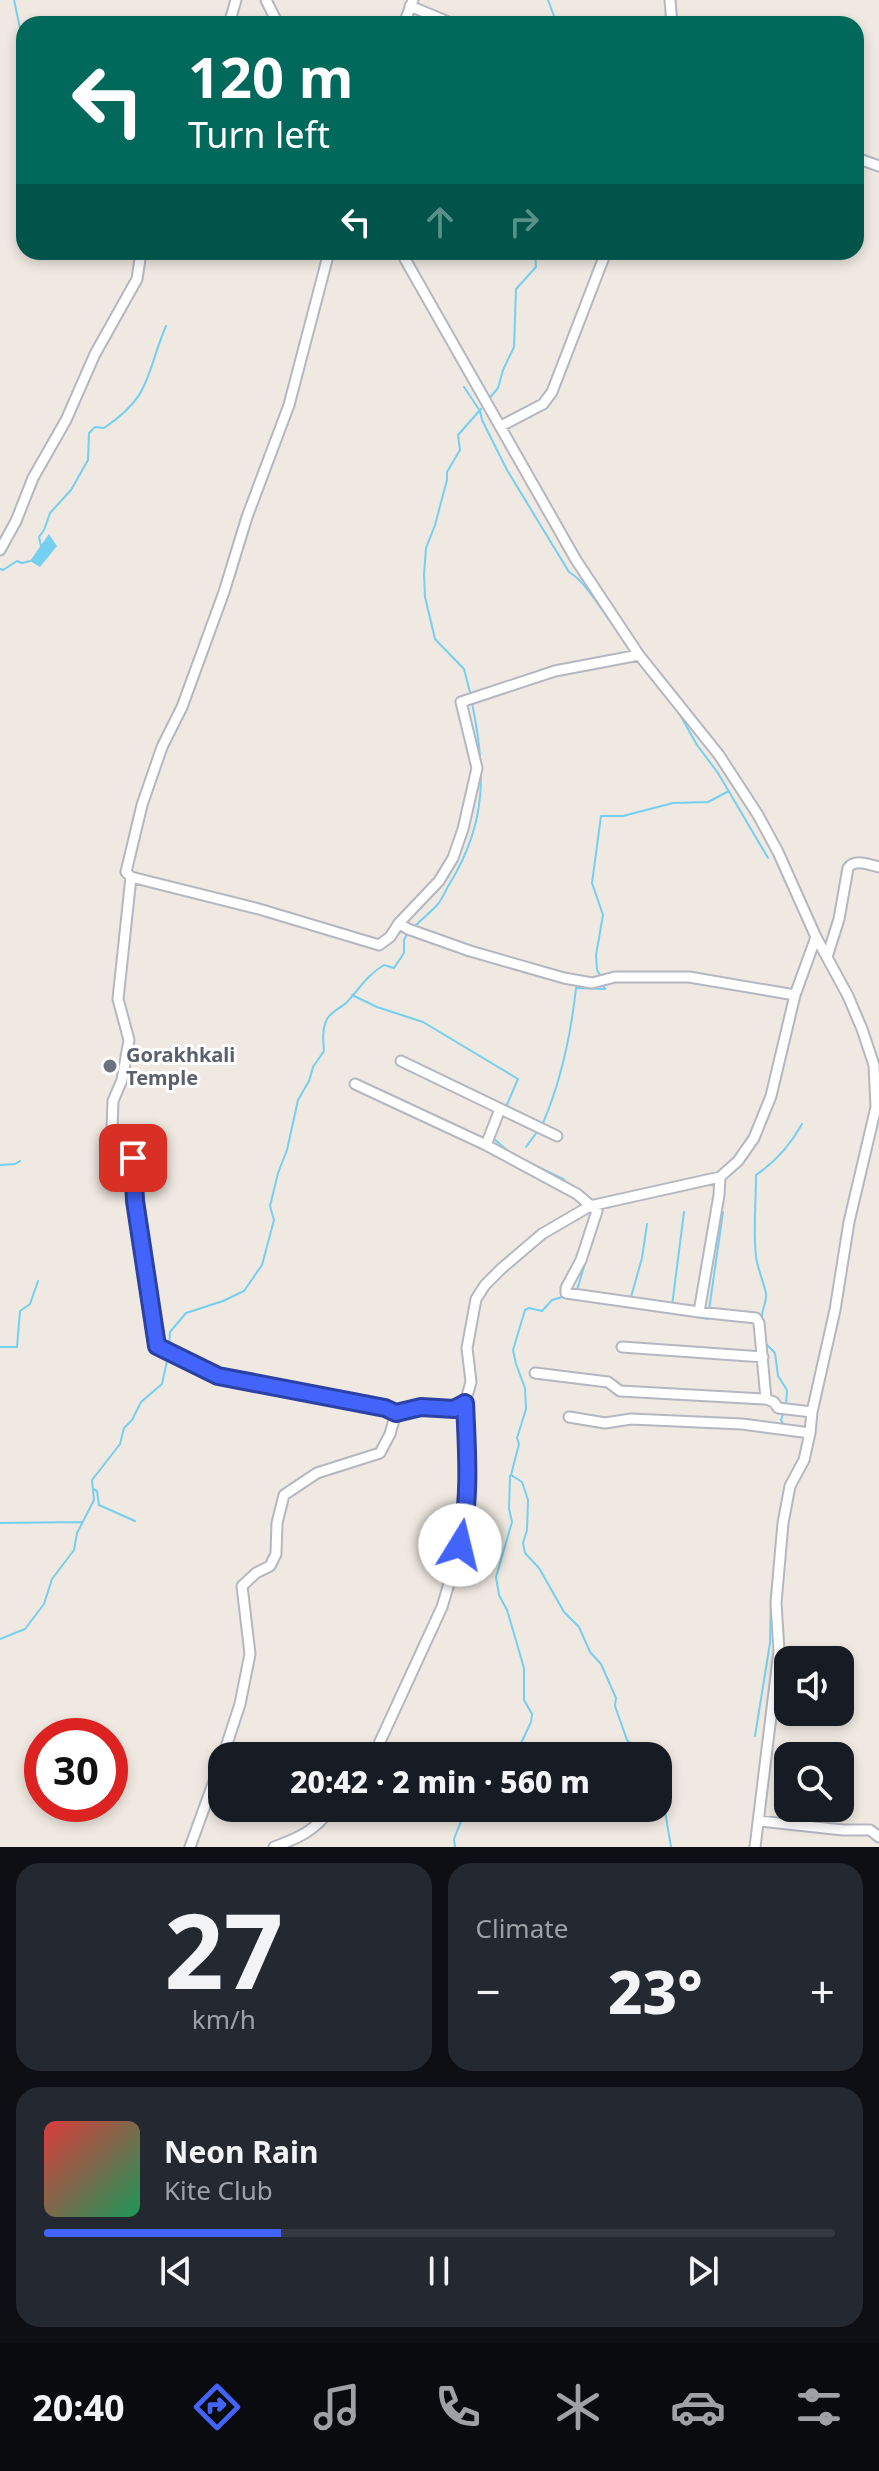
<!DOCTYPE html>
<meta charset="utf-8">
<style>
:root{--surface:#171b24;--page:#242831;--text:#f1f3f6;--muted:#9ea1a6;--line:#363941;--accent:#4264fb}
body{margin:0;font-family:"Noto Sans",sans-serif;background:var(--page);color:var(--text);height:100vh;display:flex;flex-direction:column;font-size:30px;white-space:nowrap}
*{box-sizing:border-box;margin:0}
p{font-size:26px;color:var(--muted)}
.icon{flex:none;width:44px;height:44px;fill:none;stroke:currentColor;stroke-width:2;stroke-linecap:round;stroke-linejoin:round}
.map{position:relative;height:1847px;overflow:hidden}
.panel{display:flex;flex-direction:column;gap:16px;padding:16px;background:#0d0f14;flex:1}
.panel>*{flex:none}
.top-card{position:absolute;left:16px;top:16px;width:848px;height:244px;border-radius:24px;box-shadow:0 4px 12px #0003;background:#00695c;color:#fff;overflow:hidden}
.controls{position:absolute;left:774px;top:1646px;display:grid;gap:16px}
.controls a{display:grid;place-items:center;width:80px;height:80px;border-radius:16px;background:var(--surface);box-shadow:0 4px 12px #0003;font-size:40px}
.speed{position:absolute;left:24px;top:1718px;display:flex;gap:16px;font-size:40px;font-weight:700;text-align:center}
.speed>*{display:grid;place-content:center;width:104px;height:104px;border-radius:50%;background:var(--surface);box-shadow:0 4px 12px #0003;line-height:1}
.speed .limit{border:12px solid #d22;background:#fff;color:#111}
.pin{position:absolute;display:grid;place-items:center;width:68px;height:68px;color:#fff;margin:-34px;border-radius:16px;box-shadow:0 4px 12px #0006}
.me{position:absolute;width:88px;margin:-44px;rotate:9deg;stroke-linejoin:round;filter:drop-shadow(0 0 6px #0008)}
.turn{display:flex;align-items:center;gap:28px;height:168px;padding:0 40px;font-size:36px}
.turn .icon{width:104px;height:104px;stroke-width:2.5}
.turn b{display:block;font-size:56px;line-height:68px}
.lanes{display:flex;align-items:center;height:76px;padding:0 40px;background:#0003;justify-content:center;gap:40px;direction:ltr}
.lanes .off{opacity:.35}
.big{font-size:60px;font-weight:800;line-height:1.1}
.panel .card{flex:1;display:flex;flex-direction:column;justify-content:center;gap:12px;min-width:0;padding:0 28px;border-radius:24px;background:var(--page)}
.panel .dial{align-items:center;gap:0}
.dial b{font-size:104px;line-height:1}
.song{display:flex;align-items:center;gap:24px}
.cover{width:96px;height:96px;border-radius:12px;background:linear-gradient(135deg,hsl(0 70% 55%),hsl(150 70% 35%))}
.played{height:8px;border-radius:4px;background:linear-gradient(90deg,var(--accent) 30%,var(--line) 30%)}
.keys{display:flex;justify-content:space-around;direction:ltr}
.heat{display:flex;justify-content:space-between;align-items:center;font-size:44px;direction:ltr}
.panel .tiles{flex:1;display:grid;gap:16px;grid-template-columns:1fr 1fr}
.card:last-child{grid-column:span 2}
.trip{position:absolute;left:208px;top:1742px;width:464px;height:80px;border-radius:24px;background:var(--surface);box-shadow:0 4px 12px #0003;font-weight:800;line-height:80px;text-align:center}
.menu{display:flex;height:128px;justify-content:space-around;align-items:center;background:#090b0e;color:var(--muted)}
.menu .icon{width:56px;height:56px}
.menu .on{color:var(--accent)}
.menu b{font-size:36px;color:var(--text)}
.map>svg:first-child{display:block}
</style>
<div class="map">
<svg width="879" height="1847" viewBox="0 0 879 1847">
<rect width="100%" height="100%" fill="#efe9e1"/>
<path fill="#75cff0" d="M49,534L57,546L40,567L30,561Z"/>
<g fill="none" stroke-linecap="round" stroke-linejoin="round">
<path stroke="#75cff0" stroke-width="2" d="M14,0L24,47
M548,0L557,24
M464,387L480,411L482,420L507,470L569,572C587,582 605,617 620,634
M488,400L498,388L503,370L514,347L516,289L536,267L535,252
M41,546L39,537L44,530L50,513L71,490L88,460L89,433L95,427L104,428C153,395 145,375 166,326
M0,569L3,570L17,561L22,563L30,561
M470,692L464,669L435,639L425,597L424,574L426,548L435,525L447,480V472L460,450L458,435L481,409
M679,713L697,745L718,773L768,858
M415,926C423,918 431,912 438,904C443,898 446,889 450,883C487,823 486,770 472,703
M602,978L597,970L596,955L603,915L592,883L601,816H623L673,803L708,802L729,791
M352,995L377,1007L423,1022L518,1079L506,1107
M543,1123C561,1081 571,1034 576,988L605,989L603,985
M493,1138L509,1152
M526,1147L537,1132
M522,1159L563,1179L568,1184
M0,1165L15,1164L20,1161
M577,1290L596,1227
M566,1296L552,1300L542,1311L529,1308L525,1310L513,1350L516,1364L525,1388L526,1409L517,1438L519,1444L511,1475L522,1482L528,1500L527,1530L523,1543L525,1553L539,1568L564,1612L579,1627L590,1652L601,1664L616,1698L615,1706L627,1740L644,1756
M631,1297L642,1258L647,1224
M672,1306L684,1212
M709,1310L723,1212
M682,1314L708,1319V1316
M762,1318C761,1310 767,1303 766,1294C764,1283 758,1270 756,1257C753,1231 756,1202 756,1175C775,1162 791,1144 802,1124
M764,1332L766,1344L775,1353L778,1376L787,1390L786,1404
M0,1347H17L20,1311L30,1304L38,1281
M169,1349L170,1332L186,1313L223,1301L244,1291L262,1265L274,1220L270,1206L278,1173L287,1150L298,1100L309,1081L313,1067L324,1051C323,1040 322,1029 327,1019C332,1011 341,1008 347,1002C359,989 368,974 384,965L394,968L404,953V940L407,934
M783,1414L781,1420L784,1426
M510,1476L509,1509L512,1522L496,1577L499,1595L507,1610L524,1668V1700L532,1714L531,1722L515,1756
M93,1489L97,1491L99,1505L135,1521
M0,1523L83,1522
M775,1566L777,1548
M0,1639L25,1629L44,1604L52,1579L74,1550L77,1533L94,1500L92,1480L120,1444L124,1428L132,1420L141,1402L162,1384L168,1356
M755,1736L770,1643L771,1597L774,1572
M658,1772V1781
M658,1794L665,1811L671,1847
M455,1847L454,1839L465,1811L483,1808"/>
<defs>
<path id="minor" d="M266,0L278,24
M670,0L672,24
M410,6L453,24
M229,24L236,0
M404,24L413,0
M856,158L879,166
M329,252L289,405L247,517L224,592L182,707L162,747L142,805L126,872L131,877L118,999L129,1040L122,1080L113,1101L112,1128L130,1139L135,1201L157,1346L218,1376L385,1408L396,1413
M401,252L576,560L639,655L719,755L758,815L778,852L816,937L848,996L862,1029L874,1065L876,1107L879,1110
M501,426L543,404L552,392L606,252
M0,550L16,521L33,478L66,420L95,354L137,279L141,252
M131,877L259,909L379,945L390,937L399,923L439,881L453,858L463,829L477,768L461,702L555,671L639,655
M399,923L408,929L470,951L564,978L592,983L615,977H689L795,995
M827,957L839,919L848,868C855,858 869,865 879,867
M401,1061L557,1136
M355,1084L486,1145L577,1194L597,1211L581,1260L566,1288V1293L699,1312L756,1318L759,1323L766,1399
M486,1145L500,1109
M699,1312L719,1195L720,1177
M622,1347L763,1357
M535,1373L608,1382L620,1391L766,1399L774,1402L778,1408L812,1412
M569,1417L605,1423L631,1419L742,1424L810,1433
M223,1756L240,1704L250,1654L242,1586L256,1573L270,1566L276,1554L277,1523L284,1495L317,1473L380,1453L390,1434L396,1413C420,1404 444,1415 465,1403L471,1382L467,1348L476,1299L485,1285L501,1269L542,1234L590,1206L720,1177L738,1161L754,1138L771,1096L795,995L816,937
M371,1756L378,1746L442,1607L454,1567L466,1522L468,1459L465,1403
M759,1821L843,1830H870L879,1837
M190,1847L222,1759
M274,1847C301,1837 314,1831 332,1808
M755,1847L779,1651L776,1603L783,1523L790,1486L804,1460L810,1433L812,1412L835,1310L849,1222L876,1107"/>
</defs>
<use href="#minor" stroke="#b4b7c1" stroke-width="13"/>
<use href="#minor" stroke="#fff" stroke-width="9"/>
</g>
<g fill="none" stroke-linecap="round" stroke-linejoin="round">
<defs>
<path id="route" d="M133,1158L135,1201L157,1346L218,1376L385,1408L396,1413L421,1407L454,1409L465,1403C467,1450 471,1499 460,1545"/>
</defs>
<use href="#route" stroke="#2b41a3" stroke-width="20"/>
<use href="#route" stroke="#4264fb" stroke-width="14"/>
</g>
<circle fill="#6b7280" stroke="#fff" stroke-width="3" cx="110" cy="1066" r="8"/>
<g text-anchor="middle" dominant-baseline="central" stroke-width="6" stroke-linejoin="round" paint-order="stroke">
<g font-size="20" font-weight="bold" fill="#5b616d" stroke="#fff" text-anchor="start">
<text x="126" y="1054">Gorakhkali<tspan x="126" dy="23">Temple</tspan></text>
</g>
</g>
</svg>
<div class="controls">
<a><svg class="icon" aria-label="sound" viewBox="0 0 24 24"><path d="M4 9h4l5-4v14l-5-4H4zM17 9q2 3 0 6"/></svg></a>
<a><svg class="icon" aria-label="search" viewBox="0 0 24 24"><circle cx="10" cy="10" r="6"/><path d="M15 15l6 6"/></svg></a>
</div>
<div class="speed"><div class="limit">30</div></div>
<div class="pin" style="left:133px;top:1158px;background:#d93025"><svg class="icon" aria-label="arrive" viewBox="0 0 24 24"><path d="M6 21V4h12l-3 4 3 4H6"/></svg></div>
<svg class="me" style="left:460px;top:1545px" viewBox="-20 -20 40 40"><circle r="19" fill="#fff"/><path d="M0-13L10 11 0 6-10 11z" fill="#4264fb"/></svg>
<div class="trip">20:42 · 2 min · 560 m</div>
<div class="top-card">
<div class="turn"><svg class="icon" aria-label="left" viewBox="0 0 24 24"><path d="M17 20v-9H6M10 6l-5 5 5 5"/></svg><div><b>120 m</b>Turn left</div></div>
<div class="lanes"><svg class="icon" aria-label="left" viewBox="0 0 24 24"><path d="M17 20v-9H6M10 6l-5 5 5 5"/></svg><svg class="icon off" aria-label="ahead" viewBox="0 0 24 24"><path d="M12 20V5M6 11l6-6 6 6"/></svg><svg class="icon off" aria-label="right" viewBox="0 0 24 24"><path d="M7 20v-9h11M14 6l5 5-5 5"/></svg></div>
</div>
</div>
<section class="panel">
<div class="tiles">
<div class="card dial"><b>27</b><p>km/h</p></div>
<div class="card"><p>Climate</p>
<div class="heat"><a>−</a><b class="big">23°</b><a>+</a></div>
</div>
<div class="card">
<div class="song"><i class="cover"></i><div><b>Neon Rain</b><p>Kite Club</p></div></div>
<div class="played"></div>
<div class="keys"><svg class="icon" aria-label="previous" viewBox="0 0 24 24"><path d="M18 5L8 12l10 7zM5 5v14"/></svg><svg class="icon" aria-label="pause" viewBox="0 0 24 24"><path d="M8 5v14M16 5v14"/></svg><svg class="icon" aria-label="next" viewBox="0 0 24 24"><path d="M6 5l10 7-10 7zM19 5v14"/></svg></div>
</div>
</div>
</section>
<nav class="menu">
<b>20:40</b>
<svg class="icon on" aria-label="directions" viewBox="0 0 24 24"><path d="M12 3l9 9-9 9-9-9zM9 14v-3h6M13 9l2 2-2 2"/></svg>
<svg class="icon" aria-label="music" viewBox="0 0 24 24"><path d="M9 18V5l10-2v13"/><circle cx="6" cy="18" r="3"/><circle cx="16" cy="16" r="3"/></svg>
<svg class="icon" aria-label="phone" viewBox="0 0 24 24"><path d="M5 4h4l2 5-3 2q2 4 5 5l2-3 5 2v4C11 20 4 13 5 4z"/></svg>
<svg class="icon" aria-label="climate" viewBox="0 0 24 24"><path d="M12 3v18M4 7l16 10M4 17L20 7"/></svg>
<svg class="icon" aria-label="car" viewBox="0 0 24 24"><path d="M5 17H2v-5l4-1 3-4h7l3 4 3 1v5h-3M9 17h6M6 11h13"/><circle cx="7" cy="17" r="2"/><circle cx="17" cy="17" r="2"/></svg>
<svg class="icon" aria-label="filters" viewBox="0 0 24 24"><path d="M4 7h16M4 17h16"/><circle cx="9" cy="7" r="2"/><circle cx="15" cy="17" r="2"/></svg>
</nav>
